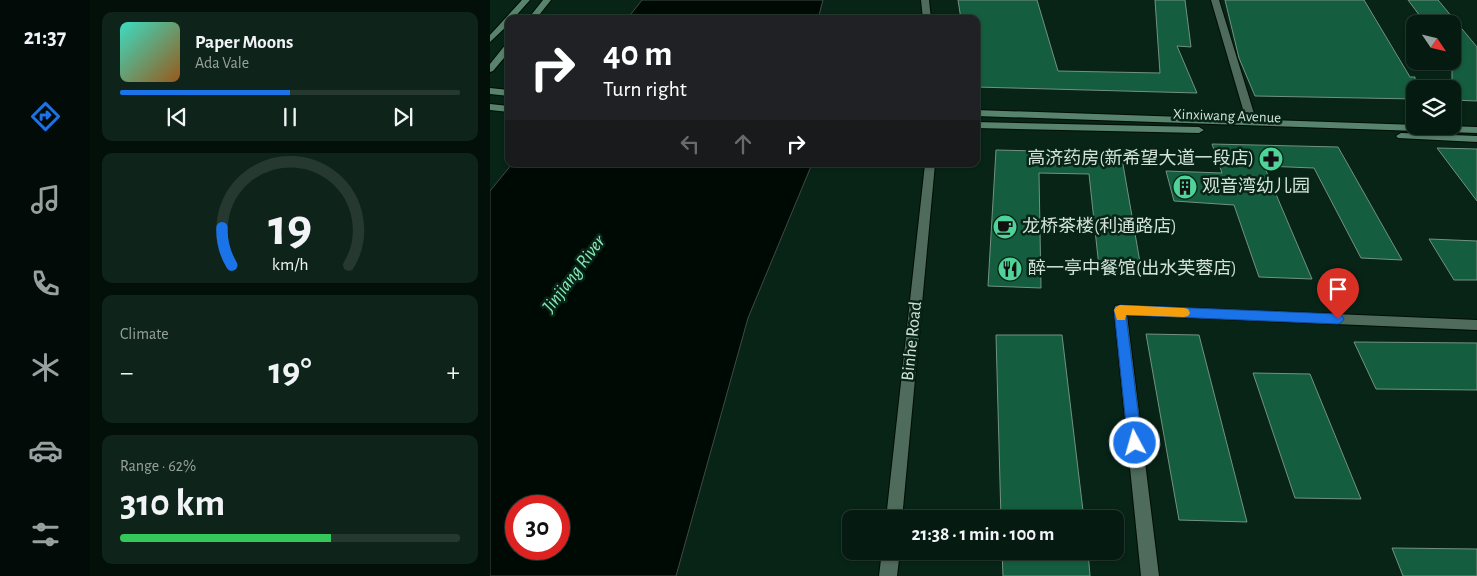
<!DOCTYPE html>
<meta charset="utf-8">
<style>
:root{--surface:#051b11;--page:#0e241a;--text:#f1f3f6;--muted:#97a19f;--line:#263931;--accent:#1a73e8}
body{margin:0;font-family:"Alegreya Sans","Noto Sans SC",sans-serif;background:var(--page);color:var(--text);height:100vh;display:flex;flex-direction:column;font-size:19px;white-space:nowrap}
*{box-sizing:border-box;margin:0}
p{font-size:16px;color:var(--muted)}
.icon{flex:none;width:28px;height:28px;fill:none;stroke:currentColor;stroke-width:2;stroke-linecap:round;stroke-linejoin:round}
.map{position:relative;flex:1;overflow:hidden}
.sheet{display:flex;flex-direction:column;gap:12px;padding:12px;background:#030f09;width:400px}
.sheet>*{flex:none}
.top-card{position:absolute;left:15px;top:15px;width:475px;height:152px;border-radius:10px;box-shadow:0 1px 4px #0004,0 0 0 1px var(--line);background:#202124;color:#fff;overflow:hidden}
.needle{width:32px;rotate:125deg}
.tools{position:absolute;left:916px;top:15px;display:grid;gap:10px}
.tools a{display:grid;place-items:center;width:55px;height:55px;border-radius:10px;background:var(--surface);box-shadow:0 1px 4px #0004,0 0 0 1px var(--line);font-size:25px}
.speed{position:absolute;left:15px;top:495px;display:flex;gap:10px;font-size:25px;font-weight:700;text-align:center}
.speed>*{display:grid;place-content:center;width:65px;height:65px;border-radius:50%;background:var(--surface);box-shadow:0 1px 4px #0004,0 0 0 1px var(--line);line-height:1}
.speed .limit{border:8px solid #d22;background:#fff;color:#111}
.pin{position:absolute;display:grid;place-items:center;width:42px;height:42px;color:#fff;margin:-51px -21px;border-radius:50% 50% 50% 0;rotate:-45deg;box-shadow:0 0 5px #0007}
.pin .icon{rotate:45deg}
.me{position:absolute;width:55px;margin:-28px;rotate:354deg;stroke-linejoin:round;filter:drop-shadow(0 0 4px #0008)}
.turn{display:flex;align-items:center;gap:18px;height:105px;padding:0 15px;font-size:22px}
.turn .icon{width:65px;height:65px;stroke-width:2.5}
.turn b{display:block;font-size:35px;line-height:42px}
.lanes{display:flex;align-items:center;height:48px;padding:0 15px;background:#0003;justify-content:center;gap:25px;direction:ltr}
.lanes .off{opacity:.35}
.big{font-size:38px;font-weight:700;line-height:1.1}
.sheet .card{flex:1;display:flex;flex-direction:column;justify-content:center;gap:8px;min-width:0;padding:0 18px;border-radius:10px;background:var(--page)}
.sheet .dial{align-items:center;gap:0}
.dial svg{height:130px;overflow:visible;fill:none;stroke:var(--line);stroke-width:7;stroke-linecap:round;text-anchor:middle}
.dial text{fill:var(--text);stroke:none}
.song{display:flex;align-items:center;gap:15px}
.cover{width:60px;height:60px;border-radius:8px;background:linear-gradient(135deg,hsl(170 70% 55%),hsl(30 70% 35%))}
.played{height:5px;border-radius:2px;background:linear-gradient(90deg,var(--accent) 50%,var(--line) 50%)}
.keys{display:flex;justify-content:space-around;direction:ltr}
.heat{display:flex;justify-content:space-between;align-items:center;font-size:28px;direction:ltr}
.charge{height:8px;border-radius:4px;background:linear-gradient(90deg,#34c759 62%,var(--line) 0)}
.trip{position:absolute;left:352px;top:510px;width:282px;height:50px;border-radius:10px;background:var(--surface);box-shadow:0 1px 4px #0004,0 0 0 1px var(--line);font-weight:700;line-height:50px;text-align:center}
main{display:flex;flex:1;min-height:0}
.tabs{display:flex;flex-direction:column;width:90px;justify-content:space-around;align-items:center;background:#020b07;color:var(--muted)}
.tabs .icon{width:35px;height:35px}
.tabs .selected{color:var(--accent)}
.tabs b{font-size:22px;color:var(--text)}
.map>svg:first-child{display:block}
</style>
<main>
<nav class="tabs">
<b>21:37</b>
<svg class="icon selected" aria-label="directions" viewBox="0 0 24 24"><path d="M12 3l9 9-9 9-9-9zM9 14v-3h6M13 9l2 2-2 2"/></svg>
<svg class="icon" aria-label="music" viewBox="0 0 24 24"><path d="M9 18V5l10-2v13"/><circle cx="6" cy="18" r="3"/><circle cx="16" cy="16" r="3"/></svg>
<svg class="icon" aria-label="phone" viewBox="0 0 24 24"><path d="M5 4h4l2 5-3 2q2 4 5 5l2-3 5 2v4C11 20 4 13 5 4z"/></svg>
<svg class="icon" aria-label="climate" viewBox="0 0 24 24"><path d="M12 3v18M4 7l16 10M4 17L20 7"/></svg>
<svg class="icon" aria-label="car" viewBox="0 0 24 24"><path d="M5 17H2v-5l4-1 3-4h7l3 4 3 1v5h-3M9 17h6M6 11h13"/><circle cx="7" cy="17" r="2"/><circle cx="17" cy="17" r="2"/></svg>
<svg class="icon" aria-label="filters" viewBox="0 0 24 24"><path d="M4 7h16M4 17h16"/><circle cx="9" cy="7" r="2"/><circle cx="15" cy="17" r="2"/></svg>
</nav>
<section class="sheet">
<div class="card">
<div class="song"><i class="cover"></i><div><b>Paper Moons</b><p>Ada Vale</p></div></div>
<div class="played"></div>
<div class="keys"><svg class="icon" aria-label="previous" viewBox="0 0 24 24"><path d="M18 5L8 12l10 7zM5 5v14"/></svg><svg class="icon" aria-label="pause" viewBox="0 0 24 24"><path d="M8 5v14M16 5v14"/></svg><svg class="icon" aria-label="next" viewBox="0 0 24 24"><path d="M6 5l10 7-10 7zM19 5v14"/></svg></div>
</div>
<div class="card dial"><svg viewBox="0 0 100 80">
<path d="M14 69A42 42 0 1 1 86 69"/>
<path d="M14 69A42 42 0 0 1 8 46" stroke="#1a73e8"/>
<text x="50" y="56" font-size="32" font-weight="700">19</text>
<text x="50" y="72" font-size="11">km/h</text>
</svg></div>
<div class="card"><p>Climate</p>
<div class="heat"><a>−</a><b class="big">19°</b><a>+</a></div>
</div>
<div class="card"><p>Range · 62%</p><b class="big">310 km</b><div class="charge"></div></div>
</section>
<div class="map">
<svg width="987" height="576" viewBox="0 0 987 576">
<rect width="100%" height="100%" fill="#072417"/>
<path fill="#000a04" stroke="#3f4b44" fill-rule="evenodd" d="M152,0H333L328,19H137Z
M22,164H322L258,318L186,576H0V191ZM26,506H69V549H26Z"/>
<path fill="#155d3f" stroke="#739281" d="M468,0H547L568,71L670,73L665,0H695L701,47L687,46L707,93L486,87V19H471Z
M735,0H874L920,77H925V99L765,96L749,58Z
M918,0H948L987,47V101L962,100V24H936Z
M722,144L848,147L912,260L871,258L824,168L774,166L822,279L769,277L744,205L684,201L676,171L732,173Z
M947,148L987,149V201Z
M506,150L631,153L651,268L609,267L599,174L549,173L551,288L498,286Z
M939,239L987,241V280H964Z
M656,334L709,335L757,522L689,520Z
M506,335H572L594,519H511Z
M864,342L987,343V390L886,389Z
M763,373L820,374L871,499L805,498Z
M902,548L987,549V576H913Z
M512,551H598L600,576H513Z"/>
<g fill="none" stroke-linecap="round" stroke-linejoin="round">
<defs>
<path id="street" d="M431,0H439L441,19H433Z
M721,0H729L767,123L765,125H759L757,123Z
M435,164H445L412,519H396Z
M630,305L987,320V330L637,315L669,576H651L624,310L625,306Z
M392,551H410L407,576H389Z"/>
<path id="secondary" d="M32,0H40L23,19H19V24L0,42V35Z
M53,0H61L46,19H38Z
M16,44H19V52L3,71L0,72V64Z
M0,88L19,90V96L0,94Z
M0,104L19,106V112L0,110Z
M486,110L987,127V133L486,116Z
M486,122L709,127L714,130L709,133L486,128Z
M911,133L987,136V142L908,138L906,136Z"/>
</defs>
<use href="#street" stroke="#000d04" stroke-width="2"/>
<use href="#secondary" stroke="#000d04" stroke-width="2"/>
<use href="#street" fill="#4e6b5b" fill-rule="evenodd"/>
<use href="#secondary" fill="#58836d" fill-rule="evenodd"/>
</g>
<path fill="#1a73e8" stroke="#114b97" d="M630,305L848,314L852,316L854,319L852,322L848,324L636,315L652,443L650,448L645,450L640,448L638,443L624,310L626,307Z"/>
<path fill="#f59e0b" d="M630,305L694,308L698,309L700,313L698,316L694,317L636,315L635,320H627L624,310L626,307Z"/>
<defs>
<symbol id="pharmacy-disc" viewBox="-11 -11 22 22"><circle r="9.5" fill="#4fd398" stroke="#072417"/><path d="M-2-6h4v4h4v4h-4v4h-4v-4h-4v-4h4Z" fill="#111"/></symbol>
<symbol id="building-disc" viewBox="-11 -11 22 22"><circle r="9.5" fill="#4fd398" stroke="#072417"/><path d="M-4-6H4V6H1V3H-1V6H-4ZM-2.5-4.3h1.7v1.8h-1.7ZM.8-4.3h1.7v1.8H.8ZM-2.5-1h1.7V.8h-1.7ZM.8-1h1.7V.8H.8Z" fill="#111"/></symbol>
<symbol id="cafe-disc" viewBox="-11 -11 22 22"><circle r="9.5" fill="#4fd398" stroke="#072417"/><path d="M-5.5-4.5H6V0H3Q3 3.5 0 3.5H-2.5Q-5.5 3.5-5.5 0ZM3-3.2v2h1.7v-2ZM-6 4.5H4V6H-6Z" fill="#111"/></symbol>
<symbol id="restaurant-disc" viewBox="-11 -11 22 22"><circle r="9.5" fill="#4fd398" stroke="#072417"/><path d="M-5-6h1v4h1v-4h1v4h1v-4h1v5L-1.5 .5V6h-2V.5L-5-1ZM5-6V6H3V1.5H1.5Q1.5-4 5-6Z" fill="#111"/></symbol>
</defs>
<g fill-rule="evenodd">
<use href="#pharmacy-disc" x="767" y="145" width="28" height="28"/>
<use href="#building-disc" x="681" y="173" width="28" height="28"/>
<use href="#cafe-disc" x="501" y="213" width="28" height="28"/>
<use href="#restaurant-disc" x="506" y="255" width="28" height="28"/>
</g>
<g text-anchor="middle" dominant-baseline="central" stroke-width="5" stroke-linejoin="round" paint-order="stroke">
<g font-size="15" fill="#d3e3da" stroke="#072417">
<text transform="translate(737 116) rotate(2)">Xinxiwang Avenue</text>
</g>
<g font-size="18" fill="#d3e3da" stroke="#072417" text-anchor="start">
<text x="764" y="159" text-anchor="end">高济药房(新希望大道一段店)</text>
<text x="712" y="187">观音湾幼儿园</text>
<text x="532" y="227">龙桥茶楼(利通路店)</text>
<text x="538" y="269">醉一亭中餐馆(出水芙蓉店)</text>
</g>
<g font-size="18" fill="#d3e3da" stroke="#072417">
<text transform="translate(422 341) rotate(-84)">Binhe Road</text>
</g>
<g font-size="19" font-style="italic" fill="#89eab9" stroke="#072417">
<text transform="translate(84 274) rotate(-53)">Jinjiang River</text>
</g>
</g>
</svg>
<div class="tools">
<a><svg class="needle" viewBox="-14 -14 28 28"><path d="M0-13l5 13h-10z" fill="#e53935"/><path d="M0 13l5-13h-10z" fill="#97a19f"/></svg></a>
<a><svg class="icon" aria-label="layers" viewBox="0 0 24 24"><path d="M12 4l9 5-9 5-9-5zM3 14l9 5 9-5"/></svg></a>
</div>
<div class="speed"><div class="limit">30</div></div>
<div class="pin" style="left:848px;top:319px;background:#d93025"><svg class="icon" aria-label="arrive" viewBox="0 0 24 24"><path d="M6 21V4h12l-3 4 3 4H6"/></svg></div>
<svg class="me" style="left:645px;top:443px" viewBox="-20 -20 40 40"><circle r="17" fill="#1a73e8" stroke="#fff" stroke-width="3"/><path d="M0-11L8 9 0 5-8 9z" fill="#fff"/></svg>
<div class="trip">21:38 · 1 min · 100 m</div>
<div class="top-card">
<div class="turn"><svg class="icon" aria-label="right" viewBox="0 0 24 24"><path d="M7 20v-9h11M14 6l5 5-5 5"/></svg><div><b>40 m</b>Turn right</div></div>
<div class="lanes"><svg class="icon off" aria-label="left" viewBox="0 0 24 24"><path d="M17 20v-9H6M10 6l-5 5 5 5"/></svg><svg class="icon off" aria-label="ahead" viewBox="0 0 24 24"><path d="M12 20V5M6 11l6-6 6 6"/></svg><svg class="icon" aria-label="right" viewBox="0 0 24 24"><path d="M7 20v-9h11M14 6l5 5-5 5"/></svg></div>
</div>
</div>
</main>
